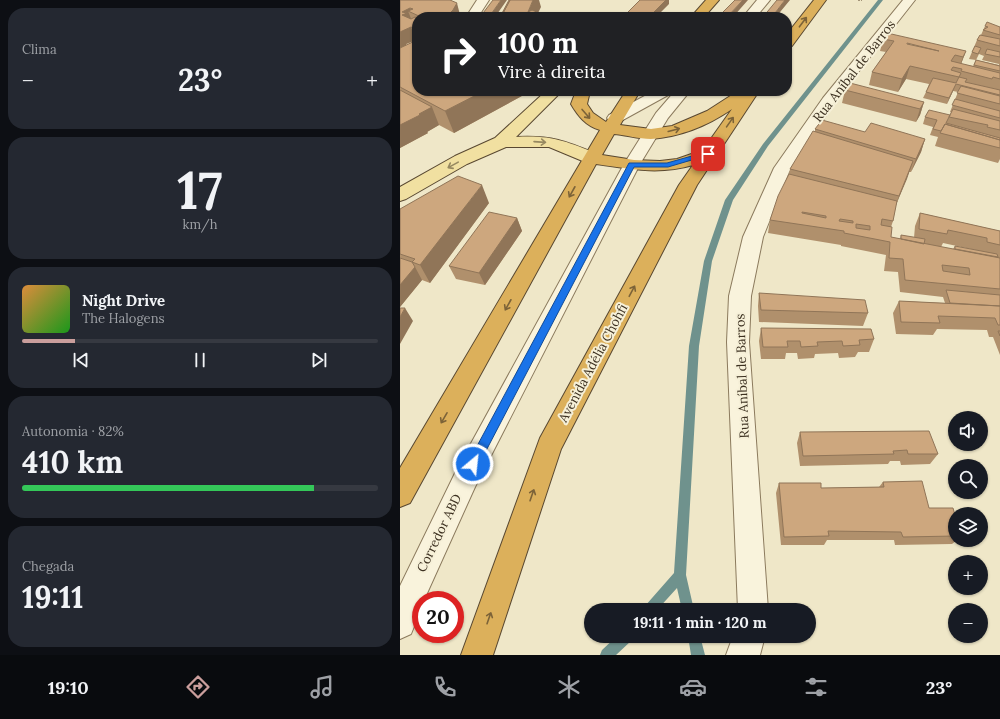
<!DOCTYPE html>
<html lang="pt">
<meta charset="utf-8">
<style>
:root{--surface:#171b24;--page:#242831;--text:#f1f3f6;--muted:#9ea1a6;--line:#363941;--accent:#ca9e9c}
body{margin:0;font-family:Lora,serif;background:var(--page);color:var(--text);height:100vh;display:flex;flex-direction:column;font-size:15px;white-space:nowrap}
*{box-sizing:border-box;margin:0}
p{font-size:13px;color:var(--muted)}
.icon{flex:none;width:22px;height:22px;fill:none;stroke:currentColor;stroke-width:2;stroke-linecap:round;stroke-linejoin:round}
.map{position:relative;flex:1;overflow:hidden}
.sheet{display:flex;flex-direction:column;gap:8px;padding:8px;background:#0d0f14;width:400px}
.sheet>*{flex:none}
.hud{position:absolute;left:12px;top:12px;width:380px;height:84px;border-radius:16px;box-shadow:0 1px 3px #0004;background:#202124;color:#fff;overflow:hidden}
.controls{position:absolute;left:548px;top:411px;display:grid;gap:8px}
.controls a{display:grid;place-items:center;width:40px;height:40px;border-radius:50%;background:var(--surface);box-shadow:0 1px 3px #0004;font-size:20px}
.speed{position:absolute;left:12px;top:591px;display:flex;gap:8px;font-size:20px;font-weight:700;text-align:center}
.speed>*{display:grid;place-content:center;width:52px;height:52px;border-radius:50%;background:var(--surface);box-shadow:0 1px 3px #0004;line-height:1}
.speed .limit{border:6px solid #d22;background:#fff;color:#111}
.pin{position:absolute;display:grid;place-items:center;width:34px;height:34px;color:#fff;margin:-17px;border-radius:8px;box-shadow:0 2px 6px #0006}
.me{position:absolute;width:44px;margin:-22px;rotate:28deg;stroke-linejoin:round;filter:drop-shadow(0 0 3px #0008)}
.turn{display:flex;align-items:center;gap:14px;height:84px;padding:0 20px;font-size:18px}
.turn .icon{width:52px;height:52px;stroke-width:2.5}
.turn b{display:block;font-size:28px;line-height:34px}
.big{font-size:30px;font-weight:700;line-height:1.1}
.sheet .card{flex:1;display:flex;flex-direction:column;justify-content:center;gap:6px;min-width:0;padding:0 14px;border-radius:16px;background:var(--page)}
.sheet .dial{align-items:center;gap:0}
.dial b{font-size:52px;line-height:1}
.song{display:flex;align-items:center;gap:12px}
.cover{width:48px;height:48px;border-radius:6px;background:linear-gradient(135deg,hsl(30 70% 55%),hsl(120 70% 35%))}
.played{height:4px;border-radius:2px;background:linear-gradient(90deg,var(--accent) 15%,var(--line) 15%)}
.keys{display:flex;justify-content:space-around;direction:ltr}
.heat{display:flex;justify-content:space-between;align-items:center;font-size:22px;direction:ltr}
.charge{height:6px;border-radius:3px;background:linear-gradient(90deg,#34c759 82%,var(--line) 0)}
.trip{position:absolute;left:184px;top:603px;width:232px;height:40px;border-radius:20px;background:var(--surface);box-shadow:0 1px 3px #0004;font-weight:700;line-height:40px;text-align:center}
.menu{display:flex;height:64px;justify-content:space-around;align-items:center;background:#090b0e;color:var(--muted)}
.menu .icon{width:28px;height:28px}
.menu .on{color:var(--accent)}
.menu b{font-size:18px;color:var(--text)}
main{display:flex;flex:1;min-height:0}
.map>svg:first-child{display:block}
</style>
<main>
<section class="sheet">
<div class="card"><p>Clima</p>
<div class="heat"><a>−</a><b class="big">23°</b><a>+</a></div>
</div>
<div class="card dial"><b>17</b><p>km/h</p></div>
<div class="card">
<div class="song"><i class="cover"></i><div><b>Night Drive</b><p>The Halogens</p></div></div>
<div class="played"></div>
<div class="keys"><svg class="icon" aria-label="previous" viewBox="0 0 24 24"><path d="M18 5L8 12l10 7zM5 5v14"/></svg><svg class="icon" aria-label="pause" viewBox="0 0 24 24"><path d="M8 5v14M16 5v14"/></svg><svg class="icon" aria-label="next" viewBox="0 0 24 24"><path d="M6 5l10 7-10 7zM19 5v14"/></svg></div>
</div>
<div class="card"><p>Autonomia · 82%</p><b class="big">410 km</b><div class="charge"></div></div>
<div class="card"><p>Chegada</p><b class="big">19:11</b></div>
</section>
<div class="map">
<svg width="600" height="655" viewBox="0 0 600 655">
<rect width="100%" height="100%" fill="#efe7c8"/>
<g fill="none" stroke-linecap="round" stroke-linejoin="round">
<path fill="#6f928d" fill-rule="evenodd" d="M478,0H483L368,146L333,200L312,261L299,346L286,575L294,610H282L277,588L257,610H243L245,606L274,573L289,346L304,261L325,200L363,144Z
M217,636H232L231,641L216,655H200L202,650Z
M288,636H300L305,655H291Z"/>
<defs>
<path id="minor" d="M77,0H89L78,17H66Z
M357,0H370L356,17H343Z
M503,0H515L434,103L389,172L363,237L351,296L349,342L368,610H338L327,342L329,296L343,237L374,168L423,98Z
M254,91H272L270,94L221,121L215,123L209,121L207,118L209,115Z
M275,91H290L268,118L240,164L75,487L24,600H21V609L11,634L0,639V586L57,469L224,164L256,113Z
M333,636H365L360,655H326Z"/>
<path id="major" d="M146,91H162L116,137C151,135 166,141 197,154L199,158L197,162L191,163L185,162L149,147H106L67,164L6,199L0,201V187L55,156L95,138Z"/>
<path id="highway" d="M306,0H319L304,17H291Z
M414,0H426L392,46L387,47V34Z
M176,91H190L187,104L193,113L206,122L226,91H240L220,125L251,129L272,126L307,111L338,91H359L297,185L161,449L93,655H61L140,438L279,185L293,165C260,175 230,169 196,164L10,503L0,507V468L200,130C186,126 178,116 171,104ZM332,109L303,150L277,159L260,161L234,160L202,155L214,134C226,135 239,139 251,139C280,137 309,125 332,109Z"/>
</defs>
<use href="#minor" stroke="#8b7a5d" stroke-width="2"/>
<use href="#major" stroke="#594831" stroke-width="2"/>
<use href="#highway" stroke="#594831" stroke-width="2"/>
<path stroke="#8b7a5d" stroke-width="1.5" stroke-dasharray="2 1" stroke-linecap="butt" d="M458,0H462"/>
<use href="#minor" fill="#f9f3dc" fill-rule="evenodd"/>
<use href="#major" fill="#f1e0a1" fill-rule="evenodd"/>
<use href="#highway" fill="#dcb05b" fill-rule="evenodd"/>
</g>
<path fill="#b0906c" fill-rule="evenodd" d="M0,0H51L60,15L59,17H17V91H131L54,133L39,125L27,132L28,133L0,148ZM16,40H17L6,45V44Z
M585,26L600,27V159L598,163L535,146L538,137L530,135L533,127L523,124L525,117L550,115L551,112H550L558,92L553,91L547,104L523,98L526,92L529,84L506,79L498,92L469,85L472,72L486,52L480,51L483,39L566,51L561,64L573,66L576,60L599,65V64L582,60L584,56L579,54L576,60L569,59L577,40L581,35ZM507,43L539,51L507,44Z
M445,90L524,102L520,115L516,122L442,103Z
M415,129L465,132L525,139L521,152L511,172H509L496,205L493,221L491,227V237L500,239L501,235L514,238L515,226L520,213L600,231V355L593,337H589L587,330L537,329L533,335L496,334L493,313L499,301L545,303L543,297L500,292L498,272L484,271L486,255L441,246V245L368,233L370,220L389,174L390,169L415,132ZM543,243L580,251L555,246L553,249L541,247Z
M89,203L30,283L22,280L0,307V209Z
M117,218L122,231L85,285L56,279L49,266Z
M359,293L468,313L463,326L359,322L358,306Z
M361,328L474,339L469,352H458L455,357L439,358L438,353L415,354L414,358L398,359L397,353H386L385,359H361L359,341Z
M400,432L538,454L530,464L501,465L500,461H490L488,464L400,466L397,443Z
M483,482L529,508L555,515V540H557L552,544L495,545L494,540H427L424,545H381L376,493L379,483L421,488L479,487Z"/>
<path fill="#907558" d="M101,0H107L95,17H89Z
M133,0H139L141,7L136,17L128,12Z
M266,0H269V4L256,17H249Z
M343,0H348L333,17H327Z
M385,0H390L376,17H372Z
M57,3L60,15L59,17H46Z
M10,8L12,13L8,11L12,21L2,15V12Z
M11,27L16,40L6,44L8,50L0,53V32Z
M566,51L561,64L558,70L563,57Z
M510,66L506,79L498,92L502,79Z
M556,84L553,91L547,104L549,98Z
M84,91H131L54,133L45,111Z
M524,102L520,115L516,122L520,109Z
M32,107L39,125L27,132L28,133L0,148V125L19,114Z
M525,139L521,152L511,172L516,159Z
M513,161L507,179L492,214L499,196Z
M82,185L89,203L30,283L20,265Z
M117,218L122,231L85,285L79,273Z
M15,267L22,280L0,307V285Z
M5,308L13,321L0,344V317Z"/>
<path fill="#cda77e" stroke="#907558" fill-rule="evenodd" d="M0,0H50L57,3L53,10L46,17H21L8,11L13,9L10,8L2,12L7,13L2,15L11,19L15,17L17,18V30L11,27L0,32Z
M93,0H101L89,17H80Z
M109,0H110L101,17H100Z
M110,0H133L128,12L132,10L149,17H101Z
M240,0H266L249,17H223Z
M335,0H343L327,17H318Z
M377,0H385L372,17H363Z
M587,22L600,27V35L583,30L588,27L585,26Z
M487,33L566,51L563,57L555,55L551,61L600,73V79L593,77L592,79L561,71L562,69L553,67L551,70L561,73L559,77L510,66L502,79L472,72L494,41L483,39ZM507,43L539,51L507,44Z
M580,35L600,39V46L577,40Z
M17,40V91H84L45,111L0,87V48Z
M575,46L581,48L578,54L572,52Z
M587,49L600,52V57L585,54Z
M576,60L600,66V71L574,65Z
M559,77L567,79L565,82L600,90V95L556,84L549,98L526,92L533,78L556,83Z
M450,83L524,102L520,109L445,90Z
M561,86L600,96V104L557,93Z
M0,90L32,107L19,114L20,115L0,125Z
M555,99L600,111V118L552,105Z
M553,109L600,121V130L587,127L588,125L549,117Z
M529,110L550,115L546,123L600,138V140L545,124L541,131L533,129L537,120L525,117Z
M422,120L465,132L471,123L525,139L516,159L415,129Z
M545,124L600,140V148L540,133Z
M413,131L513,161L499,196L390,169Z
M389,174L497,201L493,221L482,219L481,225L492,227L491,237L600,258V289L505,280L503,259L489,258L490,242L444,233V231L370,220L378,196ZM402,212L426,216V218L402,213ZM440,219L453,221V223L439,221ZM456,224L470,226V230L456,228ZM542,265L569,268L570,275L543,271Z
M58,176L82,185L20,265L12,262L15,259L0,254V209Z
M89,212L117,218L79,273L49,266Z
M520,213L600,231V245L587,242V238L548,230L547,234L519,229Z
M501,235L525,239L524,244L501,239Z
M555,246L597,254L598,257L555,249Z
M0,258L12,262L15,267L0,285Z
M546,290L600,295V306L550,303Z
M359,293L465,300L468,313L361,310Z
M499,301L600,306V325H598L595,318L538,316L540,323L501,322Z
M0,308H5L0,317Z
M361,328L471,329L474,339L459,340L460,345L443,346L442,341L417,342L418,346L401,347L400,341H387L388,347H363Z
M598,331H600V336Z
M529,431L538,454H508L507,450L493,451L494,454L403,456L400,432Z
M522,481L529,508H553L555,515V536L503,537L501,532L428,531L429,536L384,537L379,483H421V488L484,487L483,482Z"/>
<defs><path id="oneway-shaft" d="M-6 0H5M1.5-3L5.5 0L1.5 3" fill="none" stroke-width="1.6" stroke-linecap="round" stroke-linejoin="round"/></defs>
<g stroke="#7c6338">
<use href="#oneway-shaft" transform="translate(403 22) rotate(-53)"/>
<use href="#oneway-shaft" transform="translate(186 114) rotate(49)"/>
<use href="#oneway-shaft" transform="translate(330 122) rotate(-55)"/>
<use href="#oneway-shaft" transform="translate(274 130) rotate(-15)"/>
<use href="#oneway-shaft" transform="translate(172 192) rotate(119)"/>
<use href="#oneway-shaft" transform="translate(232 291) rotate(-62)"/>
<use href="#oneway-shaft" transform="translate(108 305) rotate(119)"/>
<use href="#oneway-shaft" transform="translate(44 418) rotate(120)"/>
<use href="#oneway-shaft" transform="translate(132 495) rotate(-71)"/>
<use href="#oneway-shaft" transform="translate(89 618) rotate(-71)"/>
</g>
<g stroke="#968860">
<use href="#oneway-shaft" transform="translate(140 142) rotate(4)"/>
<use href="#oneway-shaft" transform="translate(53 165) rotate(151)"/>
</g>
<path fill="#1a73e8" stroke="#114b97" d="M306,152L312,154L268,167H234L77,468L73,469L69,468L68,464L69,461L229,163H267Z"/>
<g text-anchor="middle" dominant-baseline="central" stroke-width="4" stroke-linejoin="round" paint-order="stroke">
<g font-size="13" fill="#3c3020" stroke="#f6f0d8">
<text transform="translate(454 71) rotate(-52)">Rua Aníbal de Barros</text>
<text transform="translate(193 363) rotate(-62)">Avenida Adélia Chohfi</text>
<text transform="translate(342 376) rotate(-92)">Rua Aníbal de Barros</text>
<text transform="translate(39 533) rotate(-64)">Corredor ABD</text>
</g>
</g>
</svg>
<div class="controls">
<a><svg class="icon" aria-label="sound" viewBox="0 0 24 24"><path d="M4 9h4l5-4v14l-5-4H4zM17 9q2 3 0 6"/></svg></a>
<a><svg class="icon" aria-label="search" viewBox="0 0 24 24"><circle cx="10" cy="10" r="6"/><path d="M15 15l6 6"/></svg></a>
<a><svg class="icon" aria-label="layers" viewBox="0 0 24 24"><path d="M12 4l9 5-9 5-9-5zM3 14l9 5 9-5"/></svg></a>
<a>+</a>
<a>−</a>
</div>
<div class="speed"><div class="limit">20</div></div>
<div class="pin" style="left:308px;top:154px;background:#d93025"><svg class="icon" aria-label="arrive" viewBox="0 0 24 24"><path d="M6 21V4h12l-3 4 3 4H6"/></svg></div>
<svg class="me" style="left:73px;top:464px" viewBox="-20 -20 40 40"><circle r="17" fill="#1a73e8" stroke="#fff" stroke-width="3"/><path d="M0-11L8 9 0 5-8 9z" fill="#fff"/></svg>
<div class="trip">19:11 · 1 min · 120 m</div>
<div class="hud">
<div class="turn"><svg class="icon" aria-label="right" viewBox="0 0 24 24"><path d="M7 20v-9h11M14 6l5 5-5 5"/></svg><div><b>100 m</b>Vire à direita</div></div>
</div>
</div>
</main>
<nav class="menu">
<b>19:10</b>
<svg class="icon on" aria-label="directions" viewBox="0 0 24 24"><path d="M12 3l9 9-9 9-9-9zM9 14v-3h6M13 9l2 2-2 2"/></svg>
<svg class="icon" aria-label="music" viewBox="0 0 24 24"><path d="M9 18V5l10-2v13"/><circle cx="6" cy="18" r="3"/><circle cx="16" cy="16" r="3"/></svg>
<svg class="icon" aria-label="phone" viewBox="0 0 24 24"><path d="M5 4h4l2 5-3 2q2 4 5 5l2-3 5 2v4C11 20 4 13 5 4z"/></svg>
<svg class="icon" aria-label="climate" viewBox="0 0 24 24"><path d="M12 3v18M4 7l16 10M4 17L20 7"/></svg>
<svg class="icon" aria-label="car" viewBox="0 0 24 24"><path d="M5 17H2v-5l4-1 3-4h7l3 4 3 1v5h-3M9 17h6M6 11h13"/><circle cx="7" cy="17" r="2"/><circle cx="17" cy="17" r="2"/></svg>
<svg class="icon" aria-label="filters" viewBox="0 0 24 24"><path d="M4 7h16M4 17h16"/><circle cx="9" cy="7" r="2"/><circle cx="15" cy="17" r="2"/></svg>
<b>23°</b>
</nav>
